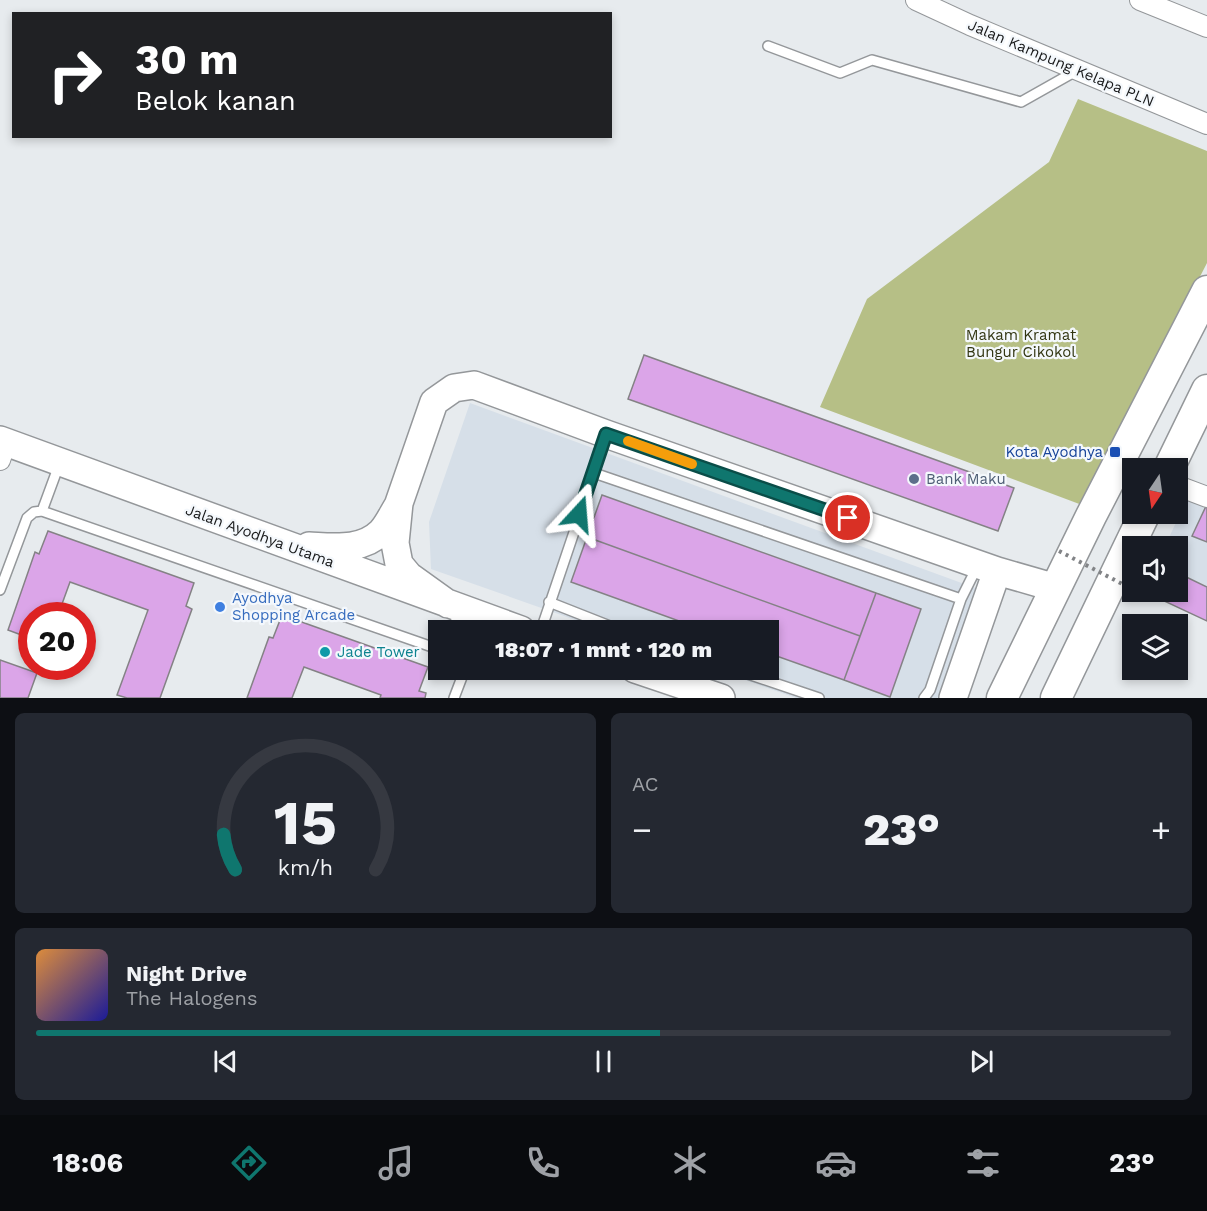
<!DOCTYPE html>
<html lang="id">
<meta charset="utf-8">
<style>
:root{--surface:#171b24;--page:#242831;--text:#f1f3f6;--muted:#9ea1a6;--line:#363941;--accent:#0f766e}
body{margin:0;font-family:"Work Sans",sans-serif;background:var(--page);color:var(--text);height:100vh;display:flex;flex-direction:column;font-size:22px;white-space:nowrap}
*{box-sizing:border-box;margin:0}
p{font-size:20px;color:var(--muted)}
.icon{flex:none;width:33px;height:33px;fill:none;stroke:currentColor;stroke-width:2;stroke-linecap:round;stroke-linejoin:round}
.map{position:relative;height:698px;overflow:hidden}
.sheet{display:flex;flex-direction:column;gap:15px;padding:15px;background:#0d0f14;flex:1}
.sheet>*{flex:none}
.guide{position:absolute;left:12px;top:12px;width:600px;height:126px;border-radius:0px;box-shadow:0 3px 9px #0003;background:#202124;color:#fff;overflow:hidden}
.needle{width:39px;rotate:193deg}
.controls{position:absolute;left:1122px;top:458px;display:grid;gap:12px}
.controls a{display:grid;place-items:center;width:66px;height:66px;border-radius:0px;background:var(--surface);box-shadow:0 3px 9px #0003;font-size:30px}
.speed{position:absolute;left:18px;top:602px;display:flex;gap:12px;font-size:30px;font-weight:700;text-align:center}
.speed>*{display:grid;place-content:center;width:78px;height:78px;border-radius:50%;background:var(--surface);box-shadow:0 3px 9px #0003;line-height:1}
.speed .limit{border:9px solid #d22;background:#fff;color:#111}
.pin{position:absolute;display:grid;place-items:center;width:51px;height:51px;color:#fff;margin:-26px;border:3px solid #fff;border-radius:50%;box-shadow:0 2px 6px #0007}
.me{position:absolute;width:66px;margin:-33px;rotate:19deg;stroke-linejoin:round;filter:drop-shadow(0 0 4px #0008)}
.turn{display:flex;align-items:center;gap:21px;height:126px;padding:0 24px;font-size:27px}
.turn .icon{width:78px;height:78px;stroke-width:2.5}
.turn b{display:block;font-size:42px;line-height:51px}
.big{font-size:45px;font-weight:800;line-height:1.1}
.sheet .widget{flex:1;display:flex;flex-direction:column;justify-content:center;gap:9px;min-width:0;padding:0 21px;border-radius:9px;background:var(--page)}
.sheet .dial{align-items:center;gap:0}
.dial svg{height:156px;overflow:visible;fill:none;stroke:var(--line);stroke-width:7;stroke-linecap:round;text-anchor:middle}
.dial text{fill:var(--text);stroke:none}
.song{display:flex;align-items:center;gap:18px}
.cover{width:72px;height:72px;border-radius:9px;background:linear-gradient(135deg,hsl(30 70% 55%),hsl(240 70% 35%))}
.played{height:6px;border-radius:3px;background:linear-gradient(90deg,var(--accent) 55%,var(--line) 55%)}
.keys{display:flex;justify-content:space-around;direction:ltr}
.heat{display:flex;justify-content:space-between;align-items:center;font-size:33px;direction:ltr}
.sheet .tiles{flex:1;display:grid;gap:15px;grid-template-columns:1fr 1fr}
.widget:last-child{grid-column:span 2}
.trip{position:absolute;left:428px;top:620px;width:351px;height:60px;border-radius:0px;background:var(--surface);box-shadow:0 3px 9px #0003;font-weight:800;line-height:60px;text-align:center}
.dock{display:flex;height:96px;justify-content:space-around;align-items:center;background:#090b0e;color:var(--muted)}
.dock .icon{width:42px;height:42px}
.dock .selected{color:var(--accent)}
.dock b{font-size:27px;color:var(--text)}
.map>svg:first-child{display:block}
</style>
<div class="map">
<svg width="1207" height="698" viewBox="0 0 1207 698">
<rect width="100%" height="100%" fill="#e7ebee"/>
<path fill="#d6dfe8" d="M470,403L978,589L941,694L937,698H796L714,669H768V630H604L431,569L429,522Z
M1188,497L1207,504V620L1144,591H1178V546H1165Z"/>
<path fill="#b6bf86" d="M1078,99L1207,151V263L1082,505L820,407L867,299L1049,162Z"/>
<path fill="#dba5e8" stroke="#848285" stroke-width="1.5" d="M644,355L1014,488L998,531L628,399Z
M602,495L876,593L860,636L587,537Z
M1207,504V542L1192,536Z
M48,531L194,583L186,606L192,609L160,698H127L117,695L148,610L70,582L58,615H32V639L8,630L35,552L39,554Z
M587,537L860,636L844,680L768,653V630H704L571,582Z
M1178,573L1207,587V621L1162,600L1167,591H1178Z
M876,593L921,609L890,697L844,680Z
M282,615L428,667L419,691L426,693L425,698H380L381,695L304,667L292,698H247L269,637L273,638Z
M0,660L37,673L28,698H0Z"/>
<g fill="none" stroke-linecap="round" stroke-linejoin="round">
<defs>
<path id="lane" d="M768,46L840,73L872,60L1021,102L1076,71
M594,473L606,435
M42,511L59,465
M0,590L27,518L34,512L42,511L438,649
M549,602L620,630
M452,630L460,610
M541,630L594,473L961,599
M733,669L819,698
M454,698L462,677L459,669
M924,698L930,690L961,599L977,567"/>
<path id="street" d="M916,0L970,25L1207,124
M1140,0L1207,27
M0,460L6,442
M1178,486L1207,497"/>
<path id="secondary" d="M0,440L521,630
M309,546C334,547 362,551 381,532C388,525 393,513 399,504
M448,604L409,576L399,564L395,543L399,503L434,402L454,388L474,385L606,434L997,571L1056,588
M635,669L721,698
M953,698L997,571"/>
<path id="primary" d="M1169,468L1207,390
M1002,698L1091,516L1207,291
M1056,698L1145,513"/>
</defs>
<use href="#lane" stroke="#94979a" stroke-width="12"/>
<use href="#street" stroke="#94979a" stroke-width="22"/>
<use href="#secondary" stroke="#94979a" stroke-width="30"/>
<use href="#primary" stroke="#94979a" stroke-width="33"/>
<use href="#lane" stroke="#fff" stroke-width="9"/>
<use href="#street" stroke="#fff" stroke-width="20"/>
<use href="#secondary" stroke="#fff" stroke-width="27"/>
<use href="#primary" stroke="#fff" stroke-width="30"/>
<path stroke="#828487" stroke-width="4" stroke-dasharray="3 4.5" stroke-linecap="butt" d="M1059,551L1132,589"/>
</g>
<g fill="none" stroke-linecap="round" stroke-linejoin="round">
<defs>
<path id="route" d="M579,514L606,434L848,518"/>
</defs>
<use href="#route" stroke="#0a4d48" stroke-width="15"/>
<use href="#route" stroke="#0f766e" stroke-width="10"/>
<path stroke="#f59e0b" stroke-width="10" d="M628,441L692,464"/>
</g>
<rect fill="#1a4fb4" stroke="#f4f8fc" stroke-width="2" x="1109" y="446" width="12" height="12" rx="3"/>
<circle fill="#5c6f8a" stroke="#f4f8fc" stroke-width="2" cx="914" cy="479" r="6"/>
<circle fill="#3f7fe0" stroke="#f4f8fc" stroke-width="2" cx="220" cy="607" r="6"/>
<circle fill="#0f9aa8" stroke="#f4f8fc" stroke-width="2" cx="325" cy="652" r="6"/>
<g text-anchor="middle" dominant-baseline="central" stroke-width="4.5" stroke-linejoin="round" paint-order="stroke">
<g font-size="15" fill="#171819" stroke="#f4f8fc">
<text transform="translate(1061 63) rotate(23)">Jalan Kampung Kelapa PLN</text>
<text transform="translate(260 536) rotate(20)">Jalan Ayodhya Utama</text>
</g>
<g font-size="15" fill="#323612" stroke="#f4f8fc">
<text x="1021" y="335">Makam Kramat<tspan x="1021" dy="17">Bungur Cikokol</tspan></text>
</g>
<g font-size="15" fill="#164399" stroke="#f4f8fc" text-anchor="end">
<text x="1103" y="452">Kota Ayodhya</text>
</g>
<g font-size="15" fill="#4e5e75" stroke="#f4f8fc" text-anchor="start">
<text x="926" y="479">Bank Maku</text>
</g>
<g font-size="15" fill="#366cbe" stroke="#f4f8fc" text-anchor="start">
<text x="232" y="598">Ayodhya<tspan x="232" dy="17">Shopping Arcade</tspan></text>
</g>
<g font-size="15" fill="#0d838f" stroke="#f4f8fc" text-anchor="start">
<text x="337" y="652">Jade Tower</text>
</g>
</g>
</svg>
<div class="controls">
<a><svg class="needle" viewBox="-14 -14 28 28"><path d="M0-13l5 13h-10z" fill="#e53935"/><path d="M0 13l5-13h-10z" fill="#9ea1a6"/></svg></a>
<a><svg class="icon" aria-label="sound" viewBox="0 0 24 24"><path d="M4 9h4l5-4v14l-5-4H4zM17 9q2 3 0 6"/></svg></a>
<a><svg class="icon" aria-label="layers" viewBox="0 0 24 24"><path d="M12 4l9 5-9 5-9-5zM3 14l9 5 9-5"/></svg></a>
</div>
<div class="speed"><div class="limit">20</div></div>
<div class="pin" style="left:848px;top:518px;background:#d93025"><svg class="icon" aria-label="arrive" viewBox="0 0 24 24"><path d="M6 21V4h12l-3 4 3 4H6"/></svg></div>
<svg class="me" style="left:579px;top:514px" viewBox="-20 -20 40 40"><path d="M0-17L14 15 0 8-14 15z" fill="#0f766e" stroke="#fff" stroke-width="4"/></svg>
<div class="trip">18:07 · 1 mnt · 120 m</div>
<div class="guide">
<div class="turn"><svg class="icon" aria-label="right" viewBox="0 0 24 24"><path d="M7 20v-9h11M14 6l5 5-5 5"/></svg><div><b>30 m</b>Belok kanan</div></div>
</div>
</div>
<section class="sheet">
<div class="tiles">
<div class="widget dial"><svg viewBox="0 0 100 80">
<path d="M14 69A42 42 0 1 1 86 69"/>
<path d="M14 69A42 42 0 0 1 8 51" stroke="#0f766e"/>
<text x="50" y="56" font-size="32" font-weight="700">15</text>
<text x="50" y="72" font-size="11">km/h</text>
</svg></div>
<div class="widget"><p>AC</p>
<div class="heat"><a>−</a><b class="big">23°</b><a>+</a></div>
</div>
<div class="widget">
<div class="song"><i class="cover"></i><div><b>Night Drive</b><p>The Halogens</p></div></div>
<div class="played"></div>
<div class="keys"><svg class="icon" aria-label="previous" viewBox="0 0 24 24"><path d="M18 5L8 12l10 7zM5 5v14"/></svg><svg class="icon" aria-label="pause" viewBox="0 0 24 24"><path d="M8 5v14M16 5v14"/></svg><svg class="icon" aria-label="next" viewBox="0 0 24 24"><path d="M6 5l10 7-10 7zM19 5v14"/></svg></div>
</div>
</div>
</section>
<nav class="dock">
<b>18:06</b>
<svg class="icon selected" aria-label="directions" viewBox="0 0 24 24"><path d="M12 3l9 9-9 9-9-9zM9 14v-3h6M13 9l2 2-2 2"/></svg>
<svg class="icon" aria-label="music" viewBox="0 0 24 24"><path d="M9 18V5l10-2v13"/><circle cx="6" cy="18" r="3"/><circle cx="16" cy="16" r="3"/></svg>
<svg class="icon" aria-label="phone" viewBox="0 0 24 24"><path d="M5 4h4l2 5-3 2q2 4 5 5l2-3 5 2v4C11 20 4 13 5 4z"/></svg>
<svg class="icon" aria-label="climate" viewBox="0 0 24 24"><path d="M12 3v18M4 7l16 10M4 17L20 7"/></svg>
<svg class="icon" aria-label="car" viewBox="0 0 24 24"><path d="M5 17H2v-5l4-1 3-4h7l3 4 3 1v5h-3M9 17h6M6 11h13"/><circle cx="7" cy="17" r="2"/><circle cx="17" cy="17" r="2"/></svg>
<svg class="icon" aria-label="filters" viewBox="0 0 24 24"><path d="M4 7h16M4 17h16"/><circle cx="9" cy="7" r="2"/><circle cx="15" cy="17" r="2"/></svg>
<b>23°</b>
</nav>
